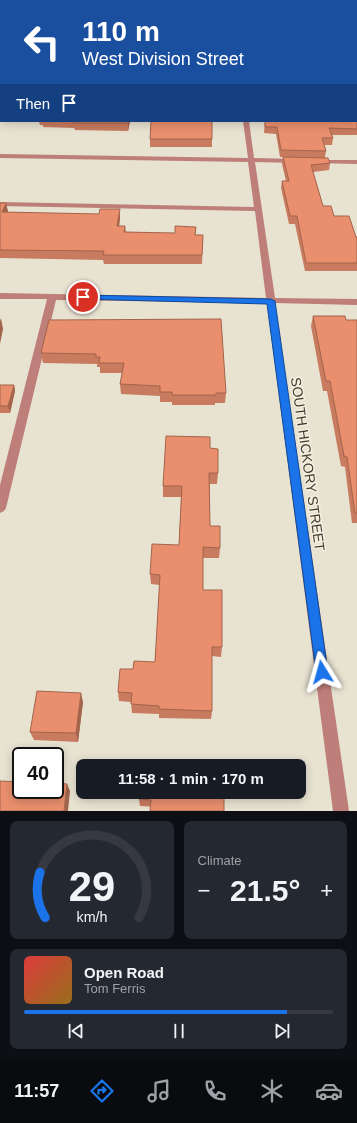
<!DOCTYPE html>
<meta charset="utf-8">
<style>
:root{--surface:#171b24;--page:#242831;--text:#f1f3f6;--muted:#9ea1a6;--line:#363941;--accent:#1a73e8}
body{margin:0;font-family:Arial,sans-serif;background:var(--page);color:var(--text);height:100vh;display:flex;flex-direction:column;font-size:15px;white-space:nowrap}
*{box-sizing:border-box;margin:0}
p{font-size:13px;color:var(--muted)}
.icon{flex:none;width:22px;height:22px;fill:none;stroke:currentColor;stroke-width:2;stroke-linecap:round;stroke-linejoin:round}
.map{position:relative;height:811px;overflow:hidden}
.sheet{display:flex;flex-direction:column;gap:10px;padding:10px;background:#0d0f14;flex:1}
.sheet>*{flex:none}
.hud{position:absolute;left:0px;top:0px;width:357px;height:122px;box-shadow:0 2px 10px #0003;background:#1a4fa0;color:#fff;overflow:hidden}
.speed{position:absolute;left:12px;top:747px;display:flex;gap:8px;font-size:20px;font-weight:700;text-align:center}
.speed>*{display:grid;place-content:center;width:52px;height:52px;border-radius:50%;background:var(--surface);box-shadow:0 2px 10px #0003;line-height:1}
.speed .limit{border:2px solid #111;border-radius:6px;background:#fff;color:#111}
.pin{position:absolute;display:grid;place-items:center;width:34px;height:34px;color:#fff;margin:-17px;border:2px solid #fff;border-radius:50%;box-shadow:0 1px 4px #0007}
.me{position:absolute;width:44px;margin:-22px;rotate:352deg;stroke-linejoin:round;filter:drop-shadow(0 0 3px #0008)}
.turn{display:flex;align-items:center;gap:14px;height:84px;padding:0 16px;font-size:18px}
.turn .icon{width:52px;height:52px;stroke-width:2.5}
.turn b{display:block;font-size:28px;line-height:34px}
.then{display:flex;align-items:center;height:38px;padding:0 16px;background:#0003;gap:8px;font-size:15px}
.big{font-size:30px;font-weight:800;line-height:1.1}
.sheet .tile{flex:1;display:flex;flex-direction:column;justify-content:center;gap:6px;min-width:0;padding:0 14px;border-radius:8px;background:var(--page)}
.sheet .dial{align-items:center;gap:0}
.dial svg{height:104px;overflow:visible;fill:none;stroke:var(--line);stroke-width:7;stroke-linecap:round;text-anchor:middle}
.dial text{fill:var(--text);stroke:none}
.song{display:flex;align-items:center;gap:12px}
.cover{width:48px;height:48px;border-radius:6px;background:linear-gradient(135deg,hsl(0 70% 55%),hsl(40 70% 35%))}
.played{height:4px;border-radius:2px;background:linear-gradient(90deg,var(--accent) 85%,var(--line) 85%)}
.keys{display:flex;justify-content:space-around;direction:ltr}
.heat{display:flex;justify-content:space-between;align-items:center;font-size:22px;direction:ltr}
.sheet .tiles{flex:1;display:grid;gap:10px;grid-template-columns:1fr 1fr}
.tile:last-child{grid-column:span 2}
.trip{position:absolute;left:76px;top:759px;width:230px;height:40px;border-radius:8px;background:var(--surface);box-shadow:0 2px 10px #0003;font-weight:800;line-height:40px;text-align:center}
.tab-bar{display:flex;height:64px;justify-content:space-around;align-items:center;background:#090b0e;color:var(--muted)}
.tab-bar .icon{width:28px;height:28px}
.tab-bar .current{color:var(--accent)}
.tab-bar b{font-size:18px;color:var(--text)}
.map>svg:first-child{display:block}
</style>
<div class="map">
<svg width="357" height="811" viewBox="0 0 357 811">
<rect width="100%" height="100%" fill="#e8e2d1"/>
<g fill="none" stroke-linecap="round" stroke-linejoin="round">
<path fill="#be7e79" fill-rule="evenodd" d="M227,0H231L232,1H228Z
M243,121H249L254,158L296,159L299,161L296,163L255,162L275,298L357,299V305L275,303L349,811H333L267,303L56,300L6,508L4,511L0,513V485L47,299H0V293L266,298L255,211L0,206V202L254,207L248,162L0,158V154L248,158Z
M314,160H357V164L316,163L313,161Z"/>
</g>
<path fill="#c87b5e" d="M356,11L357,13V135H332L333,138L332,145H324L326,151L325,157L330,163L329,170L313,172L323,206L357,237V271H305L295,224H289L281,188L282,181H286L282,164L283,157H280L276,134L264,133L265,121H356Z
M1,54V121H0V55Z
M1,121H130L128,131L75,130L74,128L43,127V125H40L39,122Z
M150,139H212V147H150Z
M0,203H6L7,212L120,218L119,226H125L126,232L203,235L202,264H104L103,260L0,258Z
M313,316L346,320H357V523H352L345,467L341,466L327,391H323L311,326Z
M49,320L226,393L225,403H215V405H172V402H160V396L121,394L120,384L122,373H100V367H97V364L43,363L41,353Z
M0,385H14L15,391L10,413H0Z
M210,448L218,473L217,484H210V526L220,548L219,558H203V590L222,647L221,657L212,656V711L211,719L159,718V714L132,713L131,702L119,701L118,692L133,669L155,662L160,585L151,584L150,574L179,545L181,497H163V486Z
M83,702L78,742L34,740L30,732Z
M139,792L224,811L140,806L139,799Z"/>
<path fill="#a3644c" d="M128,121H130L128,131Z
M6,203L8,211L4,220L2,212Z
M120,209V218L118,235L117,226Z
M1,318L3,329L0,344V321Z
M14,385L15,391L10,413L8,406Z
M81,693L83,702L78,742L76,733Z
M67,784L70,791L68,811H64Z"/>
<path fill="#e98f6d" stroke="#a3644c" d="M28,0H203V1H27Z
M248,0H354L355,1H248Z
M356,11L357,13V98L356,99Z
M1,54V94V91H0V55Z
M0,96H1V113H0Z
M356,100L357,104V129L329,128L333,138H322L326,151L281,150L277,127H265V121H356Z
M74,121H128V123H74Z
M151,121H212V139H150Z
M283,157L328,158L330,163L311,165L323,206H331L334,216H349L356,237H357V263H306L297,216H290L282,181H289Z
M0,203H6L2,212L99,214L100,209H120L117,226H125L124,232L175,233V226L196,227L195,235H203L202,255H103L104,251L0,250Z
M313,316H345L346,320H357V513H355L347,457L344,456L330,381H326Z
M221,319L226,393H216V395H172V392H160V386L120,384L124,363H99L100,357H96V354L41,353L49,320Z
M0,385H14L8,406H0Z
M166,436L210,437V448L218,449V473H209L210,526H220V548L203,547V590H222V647H212V711L159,709V706L131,704L132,693L118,692L120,669H133L134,661L155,662L160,575L150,574L152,544L179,545L182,486H163Z
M37,691L81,693L76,733L30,732Z
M152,763L212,765V766H152Z
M0,781L21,782V790H55V783L67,784L64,811H0Z
M139,792H224V811H150L151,800L139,799Z"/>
<path fill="#1a73e8" stroke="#114b97" d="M83,295L271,299L275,301L328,672L326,676L322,678L318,676L316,672L267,304L80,299V296Z"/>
<g text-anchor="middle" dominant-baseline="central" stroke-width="3" stroke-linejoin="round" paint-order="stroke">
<g font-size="14" fill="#3f3c35" stroke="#f5efde">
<text transform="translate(308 464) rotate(82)">SOUTH HICKORY STREET</text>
</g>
</g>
</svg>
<div class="speed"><div class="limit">40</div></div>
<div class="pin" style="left:83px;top:297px;background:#d93025"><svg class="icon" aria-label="arrive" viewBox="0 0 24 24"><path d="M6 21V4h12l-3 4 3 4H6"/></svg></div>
<svg class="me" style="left:322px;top:672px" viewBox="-20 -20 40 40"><path d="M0-17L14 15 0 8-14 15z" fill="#1a73e8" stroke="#fff" stroke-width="4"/></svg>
<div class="trip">11:58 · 1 min · 170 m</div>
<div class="hud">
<div class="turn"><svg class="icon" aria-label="left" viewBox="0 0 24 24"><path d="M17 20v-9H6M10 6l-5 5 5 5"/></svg><div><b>110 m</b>West Division Street</div></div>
<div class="then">Then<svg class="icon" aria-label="arrive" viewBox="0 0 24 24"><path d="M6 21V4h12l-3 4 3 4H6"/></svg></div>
</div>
</div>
<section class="sheet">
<div class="tiles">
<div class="tile dial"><svg viewBox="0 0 100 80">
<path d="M14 69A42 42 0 1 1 86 69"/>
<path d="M14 69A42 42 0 0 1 10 34" stroke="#1a73e8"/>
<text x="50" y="56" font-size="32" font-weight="700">29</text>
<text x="50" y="72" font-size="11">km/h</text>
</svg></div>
<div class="tile"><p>Climate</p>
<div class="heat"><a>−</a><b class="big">21.5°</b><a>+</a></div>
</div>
<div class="tile">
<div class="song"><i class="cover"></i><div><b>Open Road</b><p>Tom Ferris</p></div></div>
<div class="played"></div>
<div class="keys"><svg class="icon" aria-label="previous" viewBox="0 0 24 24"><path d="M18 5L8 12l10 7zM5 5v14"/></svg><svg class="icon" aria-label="pause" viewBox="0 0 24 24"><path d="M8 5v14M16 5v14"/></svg><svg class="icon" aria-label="next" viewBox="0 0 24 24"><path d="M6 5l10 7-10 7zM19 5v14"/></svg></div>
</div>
</div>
</section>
<nav class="tab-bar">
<b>11:57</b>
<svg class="icon current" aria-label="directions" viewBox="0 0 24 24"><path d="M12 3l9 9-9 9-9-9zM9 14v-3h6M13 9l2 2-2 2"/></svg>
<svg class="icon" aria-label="music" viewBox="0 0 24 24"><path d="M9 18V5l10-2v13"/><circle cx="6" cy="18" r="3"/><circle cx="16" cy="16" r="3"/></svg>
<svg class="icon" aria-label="phone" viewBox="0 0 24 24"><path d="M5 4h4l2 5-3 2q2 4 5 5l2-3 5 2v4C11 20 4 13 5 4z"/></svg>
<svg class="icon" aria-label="climate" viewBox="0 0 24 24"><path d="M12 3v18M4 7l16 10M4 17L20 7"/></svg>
<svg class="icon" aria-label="car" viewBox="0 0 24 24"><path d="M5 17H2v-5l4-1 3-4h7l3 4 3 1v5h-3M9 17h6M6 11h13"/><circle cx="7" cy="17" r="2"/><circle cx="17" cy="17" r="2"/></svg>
</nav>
